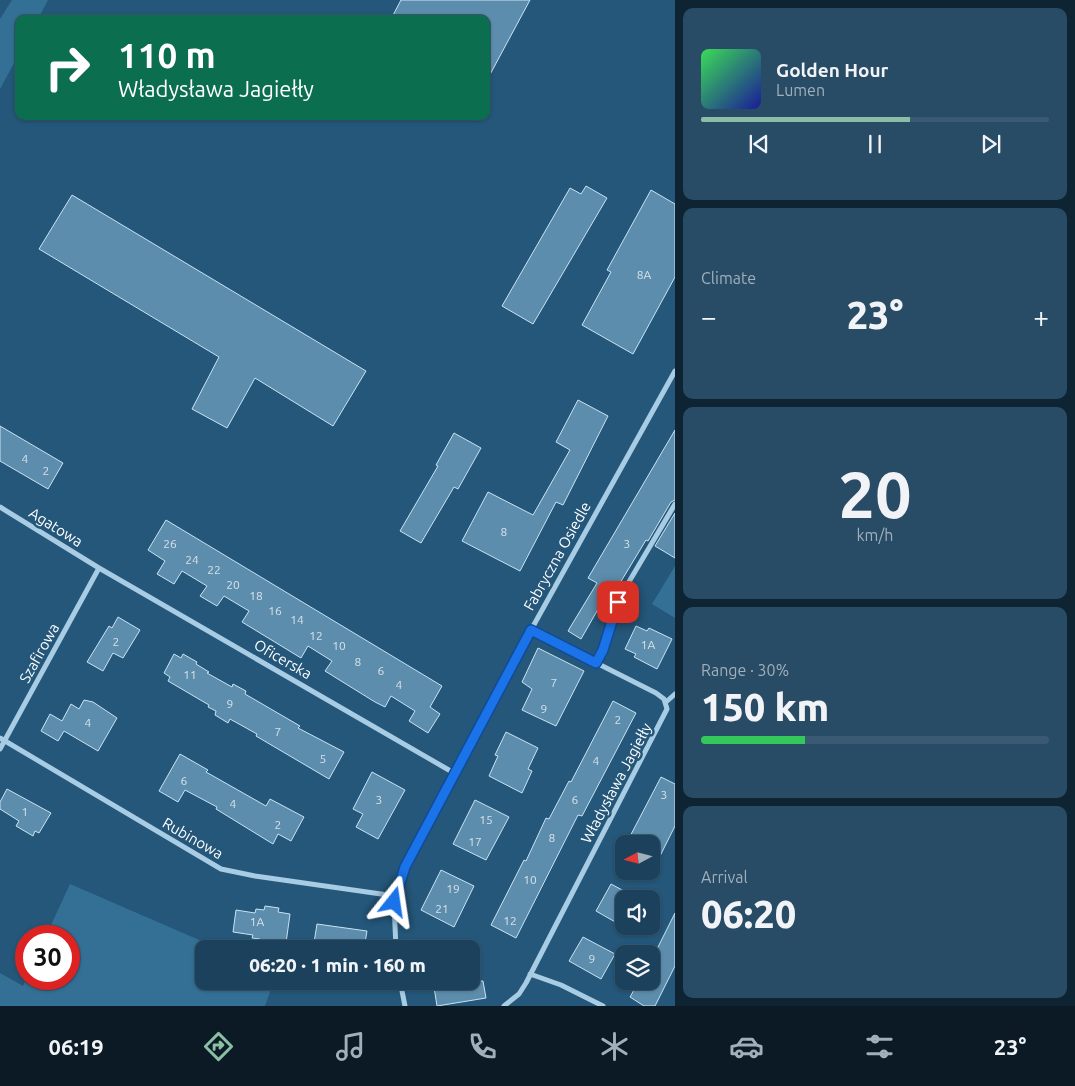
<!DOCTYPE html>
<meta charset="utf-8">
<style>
:root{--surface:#1b415c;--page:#284c65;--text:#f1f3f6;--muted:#a0afbb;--line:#395a72;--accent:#8abfa5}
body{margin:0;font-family:Ubuntu,sans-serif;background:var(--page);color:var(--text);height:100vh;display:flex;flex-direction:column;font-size:19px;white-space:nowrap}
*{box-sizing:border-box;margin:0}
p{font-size:16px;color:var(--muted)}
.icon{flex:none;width:28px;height:28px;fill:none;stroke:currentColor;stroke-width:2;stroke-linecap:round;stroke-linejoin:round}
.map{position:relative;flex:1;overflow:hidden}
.panel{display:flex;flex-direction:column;gap:8px;padding:8px;background:#0f2433;width:400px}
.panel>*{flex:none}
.hud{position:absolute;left:15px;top:15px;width:475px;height:105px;border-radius:10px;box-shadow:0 1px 4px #0004,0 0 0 1px var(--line);background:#0b6e4f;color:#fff;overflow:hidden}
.needle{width:32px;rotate:263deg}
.controls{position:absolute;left:615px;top:835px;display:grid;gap:10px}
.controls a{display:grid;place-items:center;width:45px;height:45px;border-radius:10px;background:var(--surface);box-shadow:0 1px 4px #0004,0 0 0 1px var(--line);font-size:25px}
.speed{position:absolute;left:15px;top:925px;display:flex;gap:10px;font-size:25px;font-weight:700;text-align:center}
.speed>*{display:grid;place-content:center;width:65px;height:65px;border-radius:50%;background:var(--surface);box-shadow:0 1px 4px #0004,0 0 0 1px var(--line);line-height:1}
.speed .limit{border:8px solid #d22;background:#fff;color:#111}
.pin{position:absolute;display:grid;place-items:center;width:42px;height:42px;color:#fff;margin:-21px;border-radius:10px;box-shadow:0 2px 8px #0006}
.me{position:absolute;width:55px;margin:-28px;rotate:15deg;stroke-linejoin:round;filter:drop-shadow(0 0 4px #0008)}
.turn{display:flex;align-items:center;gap:18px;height:105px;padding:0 20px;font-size:22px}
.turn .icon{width:65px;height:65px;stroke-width:2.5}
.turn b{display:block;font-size:35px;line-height:42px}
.big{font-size:38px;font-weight:800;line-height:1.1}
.panel .tile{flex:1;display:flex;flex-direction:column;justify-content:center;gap:8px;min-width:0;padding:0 18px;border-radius:10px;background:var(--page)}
.panel .dial{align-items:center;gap:0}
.dial b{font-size:65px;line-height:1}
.song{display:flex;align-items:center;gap:15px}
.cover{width:60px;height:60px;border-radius:8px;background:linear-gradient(135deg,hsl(130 70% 55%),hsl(240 70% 35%))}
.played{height:5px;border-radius:2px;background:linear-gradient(90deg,var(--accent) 60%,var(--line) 60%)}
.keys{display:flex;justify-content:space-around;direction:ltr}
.heat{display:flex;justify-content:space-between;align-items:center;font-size:28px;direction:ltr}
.charge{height:8px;border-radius:4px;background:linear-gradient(90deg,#34c759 30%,var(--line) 0)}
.trip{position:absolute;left:195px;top:940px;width:285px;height:50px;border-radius:10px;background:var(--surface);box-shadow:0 1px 4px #0004,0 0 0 1px var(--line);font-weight:800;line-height:50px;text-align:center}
.menu{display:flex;height:80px;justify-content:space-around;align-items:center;background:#0b1a25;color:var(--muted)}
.menu .icon{width:35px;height:35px}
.menu .current{color:var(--accent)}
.menu b{font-size:22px;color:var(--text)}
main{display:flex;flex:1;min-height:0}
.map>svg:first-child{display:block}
</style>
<main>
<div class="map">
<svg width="675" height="1006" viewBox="0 0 675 1006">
<rect width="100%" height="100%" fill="#24577a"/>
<path fill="#347096" d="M12,0H48L38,19H19V54L0,89V19Z
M675,566V618L652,604Z
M70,884L220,949H204V981H274L265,1006H0V973L23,986L26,979H69V936H46Z"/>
<path fill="#5d8dac" stroke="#c9e3f4" d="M401,0H530L486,82V19H391Z
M586,186L607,198L533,324L502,306L570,188L581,194Z
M651,190L675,204V277L633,354L582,325L611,272L607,270Z
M72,195L366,371L333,426L255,378L227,428L192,409L219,357L39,249Z
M578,400L608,416L563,505L556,502L520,571L462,541L488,492L533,515L570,450L556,442Z
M0,426L63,463L48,489L0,461Z
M675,430V500L671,502L648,541L646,540L614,593L609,590L581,639L568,631L597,583L588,578Z
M454,433L481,448L458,489L454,487L421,543L400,531L438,466L436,465Z
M675,513V558L655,546Z
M166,520L442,686L430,707L440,714L428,733L409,721L415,711L391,696L385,707L375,702L325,671L332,661L308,646L301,658L242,622L249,611L224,596L217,606L200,596L207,586L182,571L174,584L157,574L165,561L148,550Z
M118,617L140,630L123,658L113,653L103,671L87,662L109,626L112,628Z
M636,626L647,631L649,628L672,639L657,669L634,657L636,654L625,649Z
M538,648L584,671L556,726L522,710L532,689L522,682Z
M174,654L181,658L183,654L197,662L196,664L209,672L207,673L232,687L233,684L246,691L245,694L300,726L298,728L344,752L329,779L256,736L257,734L230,719L228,723L215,715L216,711L208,707L209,705L168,681L170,677L164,673Z
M84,700L93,702L117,718L98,751L64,731L58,741L41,731L50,714L62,721L71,704L79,709Z
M613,701L636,713L582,816L578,815L516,938L491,925L524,860L526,861L546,818L549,819L569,781L571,782Z
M506,732L538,748L528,769L532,771L522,793L489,776L498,756L495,755Z
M180,754L208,770L206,772L266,806L270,799L304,817L291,841L278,834L273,844L216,809L217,807L185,790L178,802L159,791Z
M372,772L405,790L378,839L356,827L363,814L353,809Z
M661,777L675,784V826L651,874V844H626Z
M7,789L51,813L39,833L35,831L33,836L16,826L19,821L0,809V802Z
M475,800L509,817L486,860L453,844Z
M441,870L474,886L454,927L421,910Z
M611,884L624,891V927L596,911Z
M265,906L279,908L278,912L290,914L286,943L260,942V939L252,938L253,935L233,932L236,910L255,913L256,909L264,910Z
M675,913V966L655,1006H644L630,997L639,981H651V961Z
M317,924L367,931L364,949H313Z
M583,937L615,954L601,979L569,961Z
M433,981H483L486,998L437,1006Z"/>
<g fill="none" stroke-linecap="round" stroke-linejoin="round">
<path stroke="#a7cce4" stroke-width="5" d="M0,507L99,568L454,773
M596,663L620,597L675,504
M666,702L675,694
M0,738L221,869L255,876L395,896
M0,749L99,568
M396,949L394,902L405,867L531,630L675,371
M530,974L561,985L603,1006
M400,981L405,1006
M504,1006L519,994L526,983L667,709L664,699L656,693L531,630"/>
</g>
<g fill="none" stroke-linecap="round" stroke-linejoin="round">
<defs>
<path id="route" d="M394,902L405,867L531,630L596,663L603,650L618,602"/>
</defs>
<use href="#route" stroke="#114b97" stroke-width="12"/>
<use href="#route" stroke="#1a73e8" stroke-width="9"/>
</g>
<g text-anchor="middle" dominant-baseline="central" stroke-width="5" stroke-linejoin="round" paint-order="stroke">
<g font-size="12" fill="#d6e2ea">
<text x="644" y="274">8A</text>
<text x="25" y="458">4</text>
<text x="46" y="470">2</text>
<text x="504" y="531">8</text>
<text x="170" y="543">26</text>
<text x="627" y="543">3</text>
<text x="192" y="559">24</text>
<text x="214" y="569">22</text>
<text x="233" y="584">20</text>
<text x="256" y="595">18</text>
<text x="275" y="610">16</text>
<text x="297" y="619">14</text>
<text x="316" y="635">12</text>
<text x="116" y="641">2</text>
<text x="648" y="644">1A</text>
<text x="339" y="645">10</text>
<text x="358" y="661">8</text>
<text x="381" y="670">6</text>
<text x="190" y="674">11</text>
<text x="554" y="682">7</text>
<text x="399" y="684">4</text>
<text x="230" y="703">9</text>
<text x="544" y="708">9</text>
<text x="618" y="719">2</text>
<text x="88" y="722">4</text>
<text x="278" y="731">7</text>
<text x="323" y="758">5</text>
<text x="596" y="760">4</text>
<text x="184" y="780">6</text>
<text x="664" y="794">3</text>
<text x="379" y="799">3</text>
<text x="575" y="799">6</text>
<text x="233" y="803">4</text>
<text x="25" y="811">1</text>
<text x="486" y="819">15</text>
<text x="278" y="824">2</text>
<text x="552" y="837">8</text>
<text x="475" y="841">17</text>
<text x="530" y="879">10</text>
<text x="453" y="888">19</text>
<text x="442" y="908">21</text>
<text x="510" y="920">12</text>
<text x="257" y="921">1A</text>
<text x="592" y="958">9</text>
</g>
<g font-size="15" fill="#fff" stroke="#24577a">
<text transform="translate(56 527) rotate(32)">Agatowa</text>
<text transform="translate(557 556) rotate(-61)">Fabryczna Osiedle</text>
<text transform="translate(39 653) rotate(-61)">Szafirowa</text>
<text transform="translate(283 659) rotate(30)">Oficerska</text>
<text transform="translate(616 783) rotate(-62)">Władysława Jagiełły</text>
<text transform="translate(193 838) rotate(30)">Rubinowa</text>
</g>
</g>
</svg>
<div class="controls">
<a><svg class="needle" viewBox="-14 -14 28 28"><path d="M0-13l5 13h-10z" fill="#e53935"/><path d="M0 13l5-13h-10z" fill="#a0afbb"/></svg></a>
<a><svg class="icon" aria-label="sound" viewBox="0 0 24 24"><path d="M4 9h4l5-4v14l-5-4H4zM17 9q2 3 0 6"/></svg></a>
<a><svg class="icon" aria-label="layers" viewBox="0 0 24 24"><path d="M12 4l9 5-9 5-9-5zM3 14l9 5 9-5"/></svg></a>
</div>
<div class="speed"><div class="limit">30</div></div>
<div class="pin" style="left:618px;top:602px;background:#d93025"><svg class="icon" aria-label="arrive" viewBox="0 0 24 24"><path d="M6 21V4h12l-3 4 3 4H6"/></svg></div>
<svg class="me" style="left:394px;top:902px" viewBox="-20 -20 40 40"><path d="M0-17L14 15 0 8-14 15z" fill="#1a73e8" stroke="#fff" stroke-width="4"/></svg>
<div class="trip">06:20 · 1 min · 160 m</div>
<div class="hud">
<div class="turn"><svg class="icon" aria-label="right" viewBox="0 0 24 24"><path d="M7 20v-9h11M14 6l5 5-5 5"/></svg><div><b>110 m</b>Władysława Jagiełły</div></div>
</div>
</div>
<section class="panel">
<div class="tile">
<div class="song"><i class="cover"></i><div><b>Golden Hour</b><p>Lumen</p></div></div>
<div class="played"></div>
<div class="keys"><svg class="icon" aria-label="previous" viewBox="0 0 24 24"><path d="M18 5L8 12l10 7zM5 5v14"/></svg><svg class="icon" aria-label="pause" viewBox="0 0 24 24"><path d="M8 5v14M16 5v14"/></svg><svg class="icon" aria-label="next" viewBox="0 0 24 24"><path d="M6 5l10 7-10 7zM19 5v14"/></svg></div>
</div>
<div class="tile"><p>Climate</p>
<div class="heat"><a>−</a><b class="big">23°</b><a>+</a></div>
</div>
<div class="tile dial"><b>20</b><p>km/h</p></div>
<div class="tile"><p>Range · 30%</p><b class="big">150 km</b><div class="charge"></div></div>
<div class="tile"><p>Arrival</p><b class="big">06:20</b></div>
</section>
</main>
<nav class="menu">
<b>06:19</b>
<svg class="icon current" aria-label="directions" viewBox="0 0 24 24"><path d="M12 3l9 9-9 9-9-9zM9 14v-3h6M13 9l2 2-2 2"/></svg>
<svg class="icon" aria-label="music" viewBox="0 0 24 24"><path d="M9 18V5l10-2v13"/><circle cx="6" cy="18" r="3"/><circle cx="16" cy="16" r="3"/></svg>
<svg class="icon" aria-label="phone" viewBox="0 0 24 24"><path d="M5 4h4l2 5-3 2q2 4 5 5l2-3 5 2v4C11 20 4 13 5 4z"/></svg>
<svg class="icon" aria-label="climate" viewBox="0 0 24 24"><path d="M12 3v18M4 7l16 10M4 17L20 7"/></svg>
<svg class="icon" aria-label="car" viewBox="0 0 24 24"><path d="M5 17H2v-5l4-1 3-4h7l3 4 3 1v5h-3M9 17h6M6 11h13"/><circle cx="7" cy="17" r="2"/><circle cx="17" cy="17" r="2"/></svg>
<svg class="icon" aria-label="filters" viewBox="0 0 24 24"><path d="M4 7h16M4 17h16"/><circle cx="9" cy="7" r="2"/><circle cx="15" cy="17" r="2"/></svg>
<b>23°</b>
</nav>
